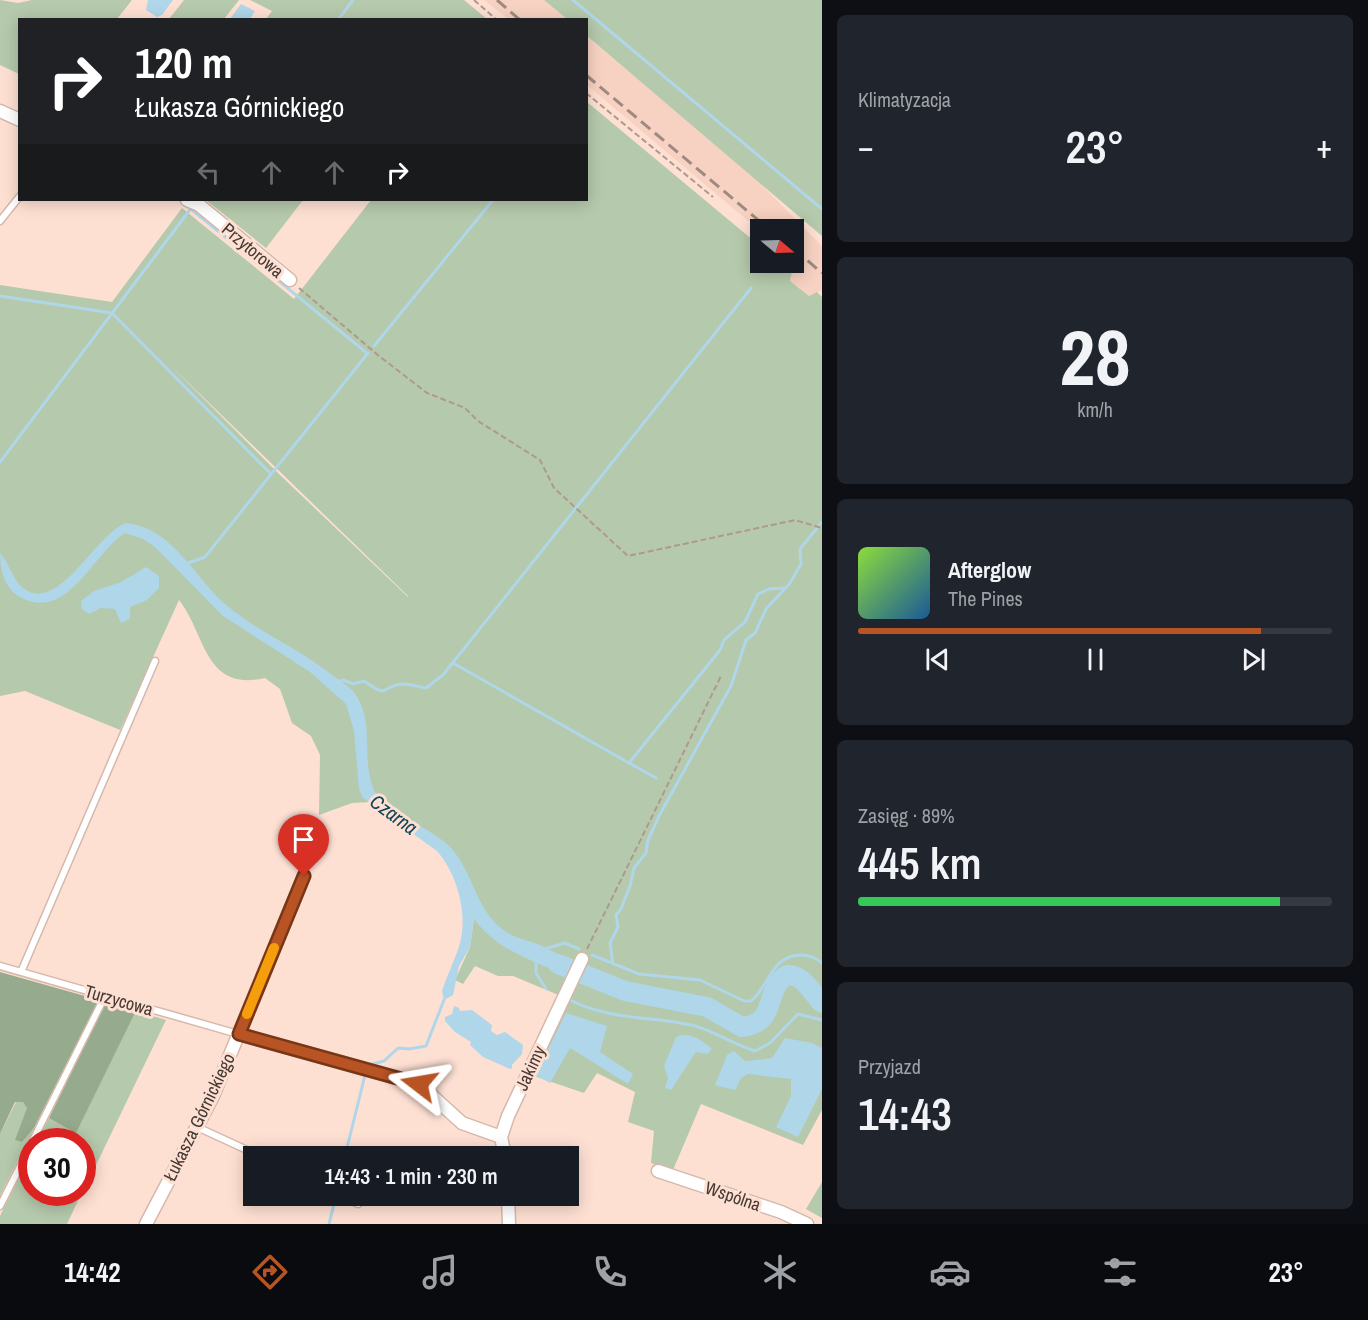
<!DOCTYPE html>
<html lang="pl">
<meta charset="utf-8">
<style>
:root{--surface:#171b24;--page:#20242c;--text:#f1f3f6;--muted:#9ea1a6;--line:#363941;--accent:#b85324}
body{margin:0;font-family:"Archivo Narrow",sans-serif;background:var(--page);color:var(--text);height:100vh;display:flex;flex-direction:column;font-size:22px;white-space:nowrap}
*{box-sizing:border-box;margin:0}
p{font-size:20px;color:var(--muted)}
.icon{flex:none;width:33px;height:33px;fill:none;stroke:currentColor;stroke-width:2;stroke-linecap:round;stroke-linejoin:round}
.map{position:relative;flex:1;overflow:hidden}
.drawer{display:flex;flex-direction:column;gap:15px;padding:15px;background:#0d0f14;width:546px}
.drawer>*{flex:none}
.guide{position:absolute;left:18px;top:18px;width:570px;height:183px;border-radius:0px;box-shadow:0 3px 15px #0003;background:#202124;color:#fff;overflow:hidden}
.needle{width:39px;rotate:109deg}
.buttons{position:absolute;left:750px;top:219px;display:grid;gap:12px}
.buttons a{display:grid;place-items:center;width:54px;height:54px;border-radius:0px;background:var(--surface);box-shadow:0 3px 15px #0003;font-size:30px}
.speed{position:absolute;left:18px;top:1128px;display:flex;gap:12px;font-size:30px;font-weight:700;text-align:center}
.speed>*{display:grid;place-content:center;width:78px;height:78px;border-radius:50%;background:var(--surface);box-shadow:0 3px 15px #0003;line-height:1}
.speed .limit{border:9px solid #d22;background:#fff;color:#111}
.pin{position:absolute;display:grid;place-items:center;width:51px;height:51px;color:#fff;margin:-62px -26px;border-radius:50% 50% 50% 0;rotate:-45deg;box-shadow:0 0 6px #0007}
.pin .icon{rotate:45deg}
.me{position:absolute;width:66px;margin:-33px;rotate:284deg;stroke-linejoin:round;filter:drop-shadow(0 0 4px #0008)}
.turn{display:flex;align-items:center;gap:21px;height:126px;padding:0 18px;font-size:27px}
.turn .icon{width:78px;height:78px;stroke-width:2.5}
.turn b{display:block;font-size:42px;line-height:51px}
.lanes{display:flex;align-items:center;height:57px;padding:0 18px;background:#0003;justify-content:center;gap:30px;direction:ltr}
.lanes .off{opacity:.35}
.big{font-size:45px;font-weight:600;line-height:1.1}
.drawer .tile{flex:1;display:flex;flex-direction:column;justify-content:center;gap:9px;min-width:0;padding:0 21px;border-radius:9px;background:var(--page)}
.drawer .dial{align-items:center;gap:0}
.dial b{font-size:78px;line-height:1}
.song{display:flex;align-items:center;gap:18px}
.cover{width:72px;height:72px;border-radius:9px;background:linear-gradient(135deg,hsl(90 70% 55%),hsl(210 70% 35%))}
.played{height:6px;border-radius:3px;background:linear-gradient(90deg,var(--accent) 85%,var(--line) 85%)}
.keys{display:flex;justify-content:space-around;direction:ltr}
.heat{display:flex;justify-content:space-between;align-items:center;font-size:33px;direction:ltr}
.charge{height:9px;border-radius:4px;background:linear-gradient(90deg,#34c759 89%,var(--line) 0)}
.trip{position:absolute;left:243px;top:1146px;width:336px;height:60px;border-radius:0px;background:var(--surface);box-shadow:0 3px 15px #0003;font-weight:600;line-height:60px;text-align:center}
.menu{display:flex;height:96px;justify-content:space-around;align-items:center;background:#090b0e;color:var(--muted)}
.menu .icon{width:42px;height:42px}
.menu .current{color:var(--accent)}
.menu b{font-size:27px;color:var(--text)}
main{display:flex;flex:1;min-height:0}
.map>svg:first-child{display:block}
</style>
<main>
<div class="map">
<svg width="822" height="1224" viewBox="0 0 822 1224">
<rect width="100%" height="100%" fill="#fee0d3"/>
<path fill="#f7d2c2" d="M484,0H544L567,19H508Z
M586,36L752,175L822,246V290L809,296L790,281L795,260L794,230L760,231L587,85Z"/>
<path fill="#b5c9ac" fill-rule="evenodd" d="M0,0L18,3L32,0H132L117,19L20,20L19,74L0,65Z
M184,0H239L224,19H169Z
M250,0H464L487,19H266L272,11Z
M544,0H822V236L587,36L586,20L567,19Z
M587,102L760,246V262L781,263L792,272L790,281L809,296L817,292L822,297V1110L803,1145L701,1104L673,1170L651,1163L654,1131L628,1122L635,1092L597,1073L584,1093L525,1073L561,996L513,976H498L475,966L463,984L455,980L470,947L474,918L446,850L372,802L352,803L319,815L320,755L311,736L292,723L280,689L265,678C204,692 206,634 179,600L120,730L25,691L0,696V285L112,302L182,208L294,299L371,200H586ZM170,365L408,596V597L279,474Z
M206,200H303L266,248Z
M136,1011L166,1020L83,1192L82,1142L37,1141L49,1118L76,1132Z
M16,1102H23L28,1108L23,1120L22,1142L34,1128L0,1196V1134Z
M31,1153L32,1192H82L67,1224H0V1216Z
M822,1182V1218L806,1209Z"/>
<path fill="#96ab8d" d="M0,972L92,998L97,1004L34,1128L22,1142L15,1140L27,1108L23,1102H15L0,1134Z
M109,1004L136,1011L76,1133L49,1118L103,1007Z"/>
<path fill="#afd6e9" d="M148,0H173L162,15L157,17L146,10Z
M241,4L255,11L250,19H230Z
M126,523C173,528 194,577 225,604C258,632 298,648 331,674C338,679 347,685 353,691C376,720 361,757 373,788C381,809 434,829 451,848C473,872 475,907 501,928C512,938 528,940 542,946C553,951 564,957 575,962L569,976C534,962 497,950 474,919L470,947L459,966L453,995L444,1000L442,991C447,975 456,958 460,943C468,913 457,874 437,851L363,798L359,789L354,731L346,704L310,672L223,616L155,547L143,539L125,533C92,554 68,623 20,597C4,588 0,569 0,553C9,563 13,580 23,588C59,615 95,534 126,523Z
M146,567L159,576V588L147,600L130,607V619L121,623L115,609L101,608L89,614L82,609L81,601L94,591L121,582Z
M454,1006L459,1008L460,1011L472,1010L492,1025L491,1031L497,1035L505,1032L523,1045L522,1054L512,1065V1068L510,1069L483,1057L470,1045L471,1042L455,1032L445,1021V1017L452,1014Z
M566,1013L607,1026L600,1052L633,1074L628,1084L570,1048L550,1083L535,1075Z
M681,1035C697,1035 702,1041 712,1049L708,1054L696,1052L671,1090L665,1088L668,1078L664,1066L676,1037Z
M785,1038L812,1043L822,1048V1089L798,1137L776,1127L791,1096V1079L748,1074L741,1078L735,1090L715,1085L727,1055L734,1051L745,1061L772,1058Z"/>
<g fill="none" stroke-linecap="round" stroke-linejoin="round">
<path stroke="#afd6e9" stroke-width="3" d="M573,0L822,209
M338,20L353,0
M191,209L368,354
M0,296L112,313L271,474
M374,346L493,200
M0,462L192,207
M185,564L205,557L368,353
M453,663L629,763L720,650L724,640L745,622L758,594L769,589L784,588
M338,682L343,680L353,684L364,681C391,700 380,686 402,684C410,684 419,687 426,688L443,675L751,288
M629,763L656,778
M544,949L565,943L579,949
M592,955L639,974L700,980L744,1001H751C770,985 771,956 800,955C808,955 817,958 822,963
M536,960V973L546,989
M613,964L610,943L618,927L616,915L621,909L630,886L634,868L646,853L648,840L659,816L731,686L746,640L755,633L766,609L790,583L801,564L800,549L822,522
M570,1000C609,1020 650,1016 691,1025C709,1028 734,1045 755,1051L770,1043L798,1014L822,1020
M369,1065L384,1061L398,1048L409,1049L426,1046L444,1000
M345,1156L365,1075
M329,1224L336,1196"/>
<path stroke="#afd6e9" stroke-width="20" d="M558,964L625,991L707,1007L742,1027C779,1023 763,989 787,975C803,974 812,993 822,1003"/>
<defs>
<path id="lane" d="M0,221L20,196
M0,966L238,1034
M21,972L155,661
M197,1127L260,1156
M32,1142L105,996
M341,1196L358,1204
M0,1206L32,1143"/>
<path id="street" d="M0,111L20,120
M187,200L199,205L290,280
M239,1034L419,1084L462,1123L501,1137
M505,1156L501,1137L508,1116L582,959
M658,1171L781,1212L807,1224
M508,1196L509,1224
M146,1224L213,1096L304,876"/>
</defs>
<use href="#lane" stroke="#d5b8ab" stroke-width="9"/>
<use href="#street" stroke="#d5b8ab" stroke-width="15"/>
<path stroke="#af998f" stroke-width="2" stroke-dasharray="6 3" stroke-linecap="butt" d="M474,0L497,20
M586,93L713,197
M299,288L379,356L427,393L465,408L478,421L540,460L554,488L628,556L795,520L822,528
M587,949L721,676"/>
<use href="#lane" stroke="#fff" stroke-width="6"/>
<use href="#street" stroke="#fff" stroke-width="12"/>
<path stroke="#9e8a81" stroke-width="3" stroke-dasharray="12 6" stroke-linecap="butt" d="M497,0L520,20
M586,75L770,230
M794,249L822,273"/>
</g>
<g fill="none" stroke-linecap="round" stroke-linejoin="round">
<defs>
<path id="route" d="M304,876L239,1034L419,1084"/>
</defs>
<use href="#route" stroke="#783617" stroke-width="15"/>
<use href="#route" stroke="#b85324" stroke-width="10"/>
<path stroke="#f59e0b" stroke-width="10" d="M247,1014L274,948"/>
</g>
<g text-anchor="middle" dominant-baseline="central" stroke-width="6" stroke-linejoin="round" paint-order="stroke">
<g font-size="18" fill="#453934" stroke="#fee0d3">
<text transform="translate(253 250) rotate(40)">Przytorowa</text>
<text transform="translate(119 1000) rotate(16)">Turzycowa</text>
<text transform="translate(530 1068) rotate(-65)">Jakimy</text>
<text transform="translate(199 1117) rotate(-64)">Łukasza Górnickiego</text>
<text transform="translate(733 1196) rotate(19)">Wspólna</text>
</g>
<g font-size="20" font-style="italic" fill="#0f4357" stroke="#fee0d3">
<text transform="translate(394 814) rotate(36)">Czarna</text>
</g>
</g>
</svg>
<div class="buttons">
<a><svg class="needle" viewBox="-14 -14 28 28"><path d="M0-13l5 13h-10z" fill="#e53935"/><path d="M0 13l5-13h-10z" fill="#9ea1a6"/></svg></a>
</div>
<div class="speed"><div class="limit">30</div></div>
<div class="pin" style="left:304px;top:876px;background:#d93025"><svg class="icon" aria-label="arrive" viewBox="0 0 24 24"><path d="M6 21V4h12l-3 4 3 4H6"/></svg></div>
<svg class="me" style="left:419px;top:1084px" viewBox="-20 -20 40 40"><path d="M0-17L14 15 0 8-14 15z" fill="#b85324" stroke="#fff" stroke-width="4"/></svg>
<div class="trip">14:43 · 1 min · 230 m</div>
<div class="guide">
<div class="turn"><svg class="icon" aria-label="right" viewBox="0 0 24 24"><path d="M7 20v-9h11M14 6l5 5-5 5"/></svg><div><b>120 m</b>Łukasza Górnickiego</div></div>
<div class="lanes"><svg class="icon off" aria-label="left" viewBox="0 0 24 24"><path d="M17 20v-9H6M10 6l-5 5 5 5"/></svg><svg class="icon off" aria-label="ahead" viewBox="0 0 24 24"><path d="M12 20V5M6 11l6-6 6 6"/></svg><svg class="icon off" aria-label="ahead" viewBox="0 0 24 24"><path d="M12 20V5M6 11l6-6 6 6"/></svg><svg class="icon" aria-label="right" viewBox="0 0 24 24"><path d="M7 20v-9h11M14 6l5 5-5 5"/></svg></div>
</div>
</div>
<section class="drawer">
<div class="tile"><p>Klimatyzacja</p>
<div class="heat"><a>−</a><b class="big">23°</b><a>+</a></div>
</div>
<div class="tile dial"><b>28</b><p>km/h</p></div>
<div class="tile">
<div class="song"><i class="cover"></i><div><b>Afterglow</b><p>The Pines</p></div></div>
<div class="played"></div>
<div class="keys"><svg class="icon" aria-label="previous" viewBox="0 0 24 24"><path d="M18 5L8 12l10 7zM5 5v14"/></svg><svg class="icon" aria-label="pause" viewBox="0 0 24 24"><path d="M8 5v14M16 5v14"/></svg><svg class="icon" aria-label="next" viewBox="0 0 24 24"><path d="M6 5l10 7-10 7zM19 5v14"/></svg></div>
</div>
<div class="tile"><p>Zasięg · 89%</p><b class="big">445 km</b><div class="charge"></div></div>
<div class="tile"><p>Przyjazd</p><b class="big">14:43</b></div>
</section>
</main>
<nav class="menu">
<b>14:42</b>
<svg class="icon current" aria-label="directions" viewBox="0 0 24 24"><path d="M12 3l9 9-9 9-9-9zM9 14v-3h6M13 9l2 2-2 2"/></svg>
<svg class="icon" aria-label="music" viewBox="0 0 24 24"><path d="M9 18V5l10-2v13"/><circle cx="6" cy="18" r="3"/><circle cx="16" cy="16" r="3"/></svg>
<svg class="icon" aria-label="phone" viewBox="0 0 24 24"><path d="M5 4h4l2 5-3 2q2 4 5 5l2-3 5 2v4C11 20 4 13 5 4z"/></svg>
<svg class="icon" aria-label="climate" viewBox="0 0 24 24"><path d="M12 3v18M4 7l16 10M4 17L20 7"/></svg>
<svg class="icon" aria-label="car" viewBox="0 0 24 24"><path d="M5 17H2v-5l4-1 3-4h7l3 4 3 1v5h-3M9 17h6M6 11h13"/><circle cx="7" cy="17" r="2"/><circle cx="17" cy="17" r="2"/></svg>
<svg class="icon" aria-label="filters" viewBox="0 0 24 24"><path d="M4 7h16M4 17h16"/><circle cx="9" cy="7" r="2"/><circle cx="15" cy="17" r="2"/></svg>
<b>23°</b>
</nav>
